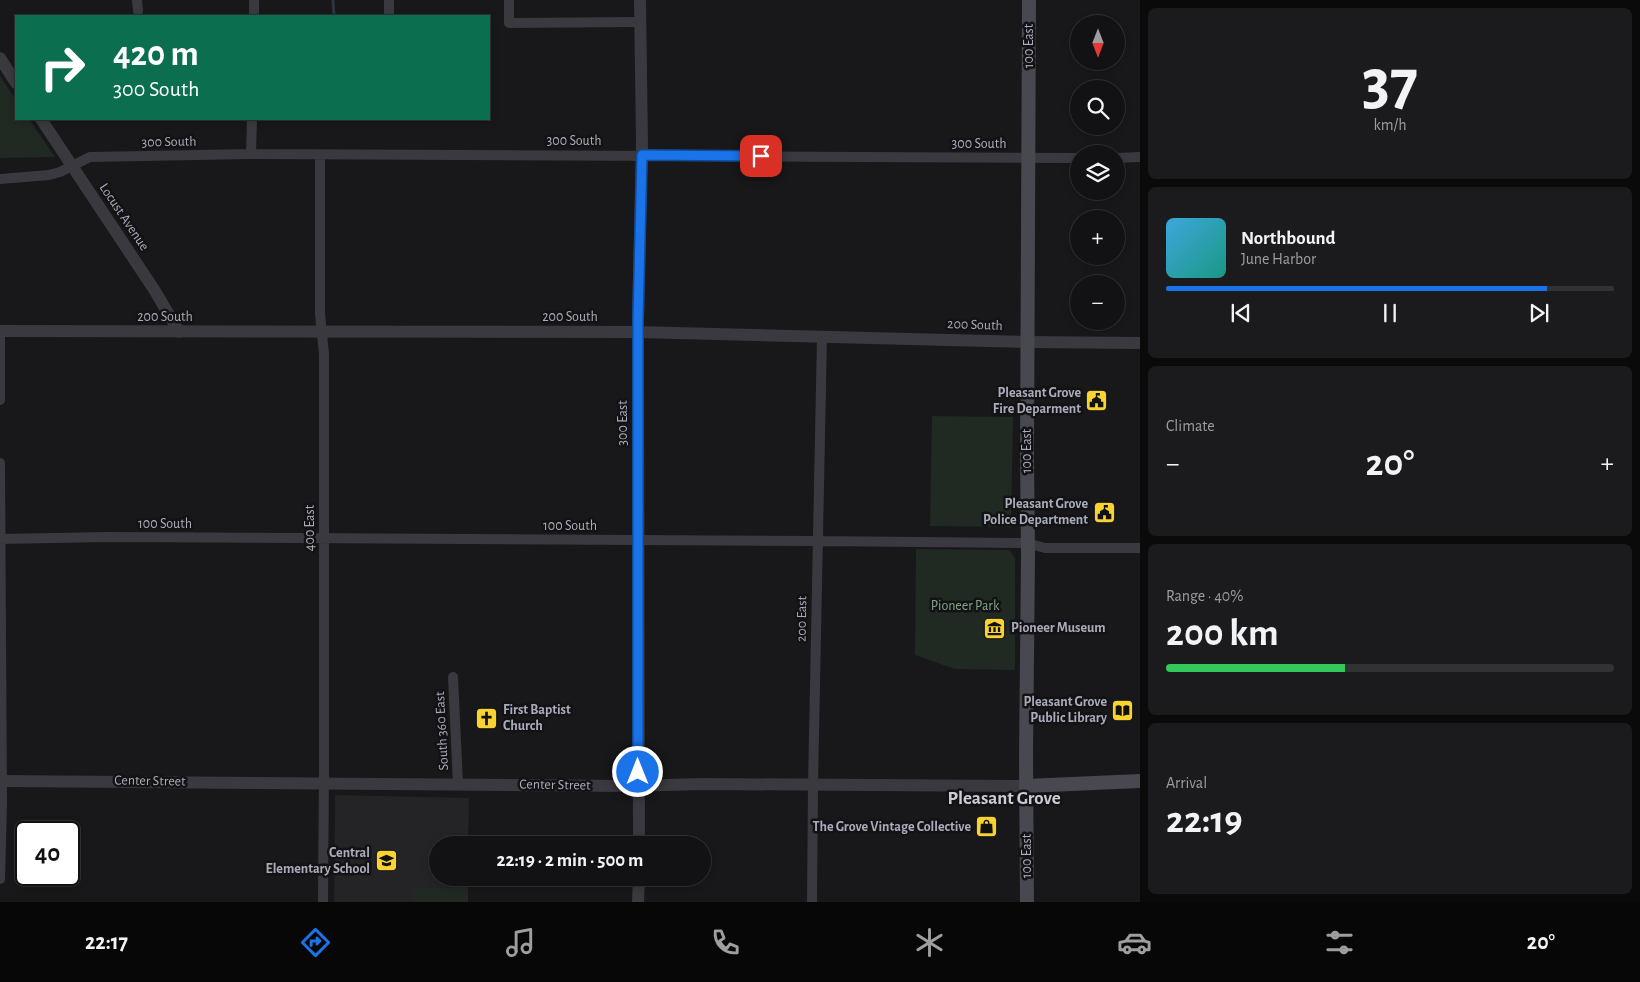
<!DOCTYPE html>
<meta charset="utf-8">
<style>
:root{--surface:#121214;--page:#1b1b1d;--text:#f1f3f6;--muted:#9c9ea0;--line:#313234;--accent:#1a73e8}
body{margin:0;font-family:"Alegreya Sans",sans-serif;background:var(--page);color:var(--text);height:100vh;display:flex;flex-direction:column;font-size:19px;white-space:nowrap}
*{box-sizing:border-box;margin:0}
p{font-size:16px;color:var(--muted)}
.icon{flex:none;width:28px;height:28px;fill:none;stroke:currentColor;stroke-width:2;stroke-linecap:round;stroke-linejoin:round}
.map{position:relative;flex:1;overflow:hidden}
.side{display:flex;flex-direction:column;gap:8px;padding:8px;background:#0a0a0b;width:500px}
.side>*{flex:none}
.hud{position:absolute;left:15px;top:15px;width:475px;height:105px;border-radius:0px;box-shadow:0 2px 8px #0003,0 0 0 1px var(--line);background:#0b6e4f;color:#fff;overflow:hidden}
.needle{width:32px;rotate:180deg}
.tools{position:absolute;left:1070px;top:15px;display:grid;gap:10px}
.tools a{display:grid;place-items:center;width:55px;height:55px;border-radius:50%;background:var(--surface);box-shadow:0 2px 8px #0003,0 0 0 1px var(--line);font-size:25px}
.speed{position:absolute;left:15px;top:821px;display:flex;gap:10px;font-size:25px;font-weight:700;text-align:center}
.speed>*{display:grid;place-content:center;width:65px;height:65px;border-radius:50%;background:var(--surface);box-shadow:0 2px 8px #0003,0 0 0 1px var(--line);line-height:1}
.speed .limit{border:2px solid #111;border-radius:8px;background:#fff;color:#111}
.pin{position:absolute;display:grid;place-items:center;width:42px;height:42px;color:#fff;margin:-21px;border-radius:10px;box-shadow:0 2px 8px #0006}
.me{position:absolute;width:55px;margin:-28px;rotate:0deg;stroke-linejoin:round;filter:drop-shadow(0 0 4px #0008)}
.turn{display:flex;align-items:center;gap:18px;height:105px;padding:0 15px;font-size:22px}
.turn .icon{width:65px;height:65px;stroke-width:2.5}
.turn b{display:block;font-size:35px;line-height:42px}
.big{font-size:38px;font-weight:700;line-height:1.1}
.side .tile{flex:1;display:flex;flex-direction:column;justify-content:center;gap:8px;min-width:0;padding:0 18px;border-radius:8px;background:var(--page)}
.side .dial{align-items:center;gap:0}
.dial b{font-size:65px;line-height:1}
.song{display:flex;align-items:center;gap:15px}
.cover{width:60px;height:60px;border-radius:8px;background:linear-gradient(135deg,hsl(200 70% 55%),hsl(170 70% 35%))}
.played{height:5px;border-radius:2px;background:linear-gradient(90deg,var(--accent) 85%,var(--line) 85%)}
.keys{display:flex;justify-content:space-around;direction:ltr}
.heat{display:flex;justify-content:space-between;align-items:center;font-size:28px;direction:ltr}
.charge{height:8px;border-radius:4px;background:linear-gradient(90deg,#34c759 40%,var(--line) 0)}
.trip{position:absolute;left:429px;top:836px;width:282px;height:50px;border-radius:25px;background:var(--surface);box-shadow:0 2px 8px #0003,0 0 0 1px var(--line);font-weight:700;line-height:50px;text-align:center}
.dock{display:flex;height:80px;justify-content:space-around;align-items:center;background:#070708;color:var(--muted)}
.dock .icon{width:35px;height:35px}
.dock .active{color:var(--accent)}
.dock b{font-size:22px;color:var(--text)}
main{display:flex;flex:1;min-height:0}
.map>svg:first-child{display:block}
</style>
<main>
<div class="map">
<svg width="1140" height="902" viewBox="0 0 1140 902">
<rect width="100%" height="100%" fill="#18181a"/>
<path fill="#242427" d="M335,795L469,798L468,845H438V878H468V902H334Z"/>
<path fill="#202922" d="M0,76L16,100V119H29L55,157L0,158Z
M932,416L1013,417L1011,527L930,526Z
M916,549L1009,550L1015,558V670L955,669L915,655Z
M468,887V902H412L411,888Z"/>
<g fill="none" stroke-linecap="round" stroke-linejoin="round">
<path stroke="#2d353f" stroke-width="3" d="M333,0L334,16"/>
<path stroke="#39393f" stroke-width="10" d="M137,0L138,11
M509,0V23L640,22
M254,16V0
M389,16V0
M251,154L252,119
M320,155V314L324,354V769L323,902
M1116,158L1140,157
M0,179L49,175L60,172L90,157L251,154L1079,158
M0,400V331
M0,463L2,802L0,879
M0,539L107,537L817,541L1027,543L1045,548H1140
M453,677L458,784
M812,902L813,785L822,336"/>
<path stroke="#39393f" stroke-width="12" d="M0,58L16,83
M41,119L155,291L179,332
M0,331L638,332L1027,342L1140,343
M0,781L626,786L703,784L1026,786
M639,845L638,319L642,144L640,0
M638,902L639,878"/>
<path stroke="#474850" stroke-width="14" d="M1026,786L1140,781
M1027,902L1026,757L1028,555L1027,456L1029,0"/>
</g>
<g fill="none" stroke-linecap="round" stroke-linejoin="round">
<defs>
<path id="route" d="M638,772V319L642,155L761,156"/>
</defs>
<use href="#route" stroke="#114b97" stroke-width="12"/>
<use href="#route" stroke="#1a73e8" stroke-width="9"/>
</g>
<defs>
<symbol id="civic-square" viewBox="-11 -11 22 22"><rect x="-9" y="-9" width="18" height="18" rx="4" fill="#f9d331" stroke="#131315"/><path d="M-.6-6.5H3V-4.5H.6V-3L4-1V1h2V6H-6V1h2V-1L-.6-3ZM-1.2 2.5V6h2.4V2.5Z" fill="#111"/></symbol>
<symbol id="museum-square" viewBox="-11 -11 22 22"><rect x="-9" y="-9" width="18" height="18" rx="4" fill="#f9d331" stroke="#131315"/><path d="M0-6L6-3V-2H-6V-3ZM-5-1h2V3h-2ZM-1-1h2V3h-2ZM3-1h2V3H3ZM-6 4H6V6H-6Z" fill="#111"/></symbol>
<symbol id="library-square" viewBox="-11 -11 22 22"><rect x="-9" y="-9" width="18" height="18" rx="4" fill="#f9d331" stroke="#131315"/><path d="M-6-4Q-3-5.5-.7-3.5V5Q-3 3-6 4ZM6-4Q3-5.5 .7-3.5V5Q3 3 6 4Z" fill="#111"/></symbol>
<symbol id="church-square" viewBox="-11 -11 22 22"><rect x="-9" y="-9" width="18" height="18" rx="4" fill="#f9d331" stroke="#131315"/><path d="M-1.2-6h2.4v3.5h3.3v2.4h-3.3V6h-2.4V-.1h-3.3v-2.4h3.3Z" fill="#111"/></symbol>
<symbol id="shop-square" viewBox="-11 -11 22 22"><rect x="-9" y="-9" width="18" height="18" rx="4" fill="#f9d331" stroke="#131315"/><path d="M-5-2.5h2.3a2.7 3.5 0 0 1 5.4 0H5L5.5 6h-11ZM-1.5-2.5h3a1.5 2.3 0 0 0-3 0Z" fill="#111"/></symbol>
<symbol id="school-square" viewBox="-11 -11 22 22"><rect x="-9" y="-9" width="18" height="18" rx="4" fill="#f9d331" stroke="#131315"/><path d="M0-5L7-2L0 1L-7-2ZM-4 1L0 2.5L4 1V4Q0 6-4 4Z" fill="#111"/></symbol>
</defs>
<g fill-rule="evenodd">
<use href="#civic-square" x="1084" y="388" width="25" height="25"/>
<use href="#civic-square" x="1092" y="500" width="25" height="25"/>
<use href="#museum-square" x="982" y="616" width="25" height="25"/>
<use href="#library-square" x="1110" y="698" width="25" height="25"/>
<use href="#church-square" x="474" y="706" width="25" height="25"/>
<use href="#shop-square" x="974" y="814" width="25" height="25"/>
<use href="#school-square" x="374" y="848" width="25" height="25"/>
</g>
<g text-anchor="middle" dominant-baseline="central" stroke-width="5" stroke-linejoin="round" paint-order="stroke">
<g font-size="14" fill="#aaacbb" stroke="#131315">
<text transform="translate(1029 46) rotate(-90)">100 East</text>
<text x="574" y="141">300 South</text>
<text transform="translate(169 142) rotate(-1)">300 South</text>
<text x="979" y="144">300 South</text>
<text transform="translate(124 217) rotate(56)">Locust Avenue</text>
<text x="165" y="317">200 South</text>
<text x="570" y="317">200 South</text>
<text transform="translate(975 325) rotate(2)">200 South</text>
<text transform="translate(623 423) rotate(-90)">300 East</text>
<text transform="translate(1027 451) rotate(-90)">100 East</text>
<text x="165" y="524">100 South</text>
<text x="570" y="526">100 South</text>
<text transform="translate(310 528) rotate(-90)">400 East</text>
<text transform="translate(802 619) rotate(-89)">200 East</text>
<text transform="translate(442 731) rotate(-93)">South 360 East</text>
<text transform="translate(150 781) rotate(1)">Center Street</text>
<text transform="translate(555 785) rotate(1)">Center Street</text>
<text transform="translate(1027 856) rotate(-90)">100 East</text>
</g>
<g font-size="14" font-weight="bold" fill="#aaacbb" stroke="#131315" text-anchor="end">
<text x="1081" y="393">Pleasant Grove<tspan x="1081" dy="16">Fire Deparment</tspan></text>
<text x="1088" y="504">Pleasant Grove<tspan x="1088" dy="16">Police Department</tspan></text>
<text x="1011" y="628" text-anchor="start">Pioneer Museum</text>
<text x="1107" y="702">Pleasant Grove<tspan x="1107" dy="16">Public Library</tspan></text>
<text x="503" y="710" text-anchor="start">First Baptist<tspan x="503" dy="16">Church</tspan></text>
<text x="971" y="827">The Grove Vintage Collective</text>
<text x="370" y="853">Central<tspan x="370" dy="16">Elementary School</tspan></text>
</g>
<g font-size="14" fill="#80a688" stroke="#131315">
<text x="965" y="606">Pioneer Park</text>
</g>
<g font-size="19" font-weight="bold" fill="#cbccd6" stroke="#131315">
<text x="1004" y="798">Pleasant Grove</text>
</g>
</g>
</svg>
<div class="tools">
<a><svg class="needle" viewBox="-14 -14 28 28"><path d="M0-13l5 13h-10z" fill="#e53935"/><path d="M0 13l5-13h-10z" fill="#9c9ea0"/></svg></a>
<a><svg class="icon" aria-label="search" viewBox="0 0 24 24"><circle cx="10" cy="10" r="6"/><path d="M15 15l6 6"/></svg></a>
<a><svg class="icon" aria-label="layers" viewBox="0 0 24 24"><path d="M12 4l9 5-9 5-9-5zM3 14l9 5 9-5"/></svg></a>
<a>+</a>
<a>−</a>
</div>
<div class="speed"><div class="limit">40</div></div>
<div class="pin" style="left:761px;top:156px;background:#d93025"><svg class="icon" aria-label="arrive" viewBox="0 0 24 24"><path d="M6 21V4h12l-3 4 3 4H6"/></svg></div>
<svg class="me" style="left:638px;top:772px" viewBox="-20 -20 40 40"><circle r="17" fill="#1a73e8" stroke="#fff" stroke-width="3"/><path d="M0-11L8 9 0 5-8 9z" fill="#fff"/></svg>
<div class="trip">22:19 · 2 min · 500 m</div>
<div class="hud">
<div class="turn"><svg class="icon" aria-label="right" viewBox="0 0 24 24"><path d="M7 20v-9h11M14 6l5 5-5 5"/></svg><div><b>420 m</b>300 South</div></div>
</div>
</div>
<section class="side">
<div class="tile dial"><b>37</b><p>km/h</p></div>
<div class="tile">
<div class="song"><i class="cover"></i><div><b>Northbound</b><p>June Harbor</p></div></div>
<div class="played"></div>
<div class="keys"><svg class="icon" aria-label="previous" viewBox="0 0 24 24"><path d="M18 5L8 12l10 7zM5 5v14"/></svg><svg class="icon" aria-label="pause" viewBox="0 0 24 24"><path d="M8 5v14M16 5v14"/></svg><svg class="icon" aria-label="next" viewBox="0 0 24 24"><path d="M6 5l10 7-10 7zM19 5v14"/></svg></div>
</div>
<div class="tile"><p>Climate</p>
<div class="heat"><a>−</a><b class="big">20°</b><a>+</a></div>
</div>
<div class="tile"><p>Range · 40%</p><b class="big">200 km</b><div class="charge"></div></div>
<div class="tile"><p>Arrival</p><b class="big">22:19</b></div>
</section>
</main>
<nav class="dock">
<b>22:17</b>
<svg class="icon active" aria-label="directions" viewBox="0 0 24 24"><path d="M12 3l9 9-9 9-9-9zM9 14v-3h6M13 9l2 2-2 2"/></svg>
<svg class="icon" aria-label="music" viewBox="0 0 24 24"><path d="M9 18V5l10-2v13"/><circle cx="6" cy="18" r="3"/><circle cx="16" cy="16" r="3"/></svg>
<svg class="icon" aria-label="phone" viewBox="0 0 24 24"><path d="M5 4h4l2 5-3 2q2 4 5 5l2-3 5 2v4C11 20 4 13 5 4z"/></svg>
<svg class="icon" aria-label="climate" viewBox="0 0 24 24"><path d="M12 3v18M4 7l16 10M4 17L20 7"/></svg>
<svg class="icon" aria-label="car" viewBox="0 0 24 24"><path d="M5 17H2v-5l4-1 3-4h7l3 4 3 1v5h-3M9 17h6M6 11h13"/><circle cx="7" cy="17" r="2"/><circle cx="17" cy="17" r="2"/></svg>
<svg class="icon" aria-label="filters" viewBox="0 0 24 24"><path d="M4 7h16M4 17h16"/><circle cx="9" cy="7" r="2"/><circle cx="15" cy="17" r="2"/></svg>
<b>20°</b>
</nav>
